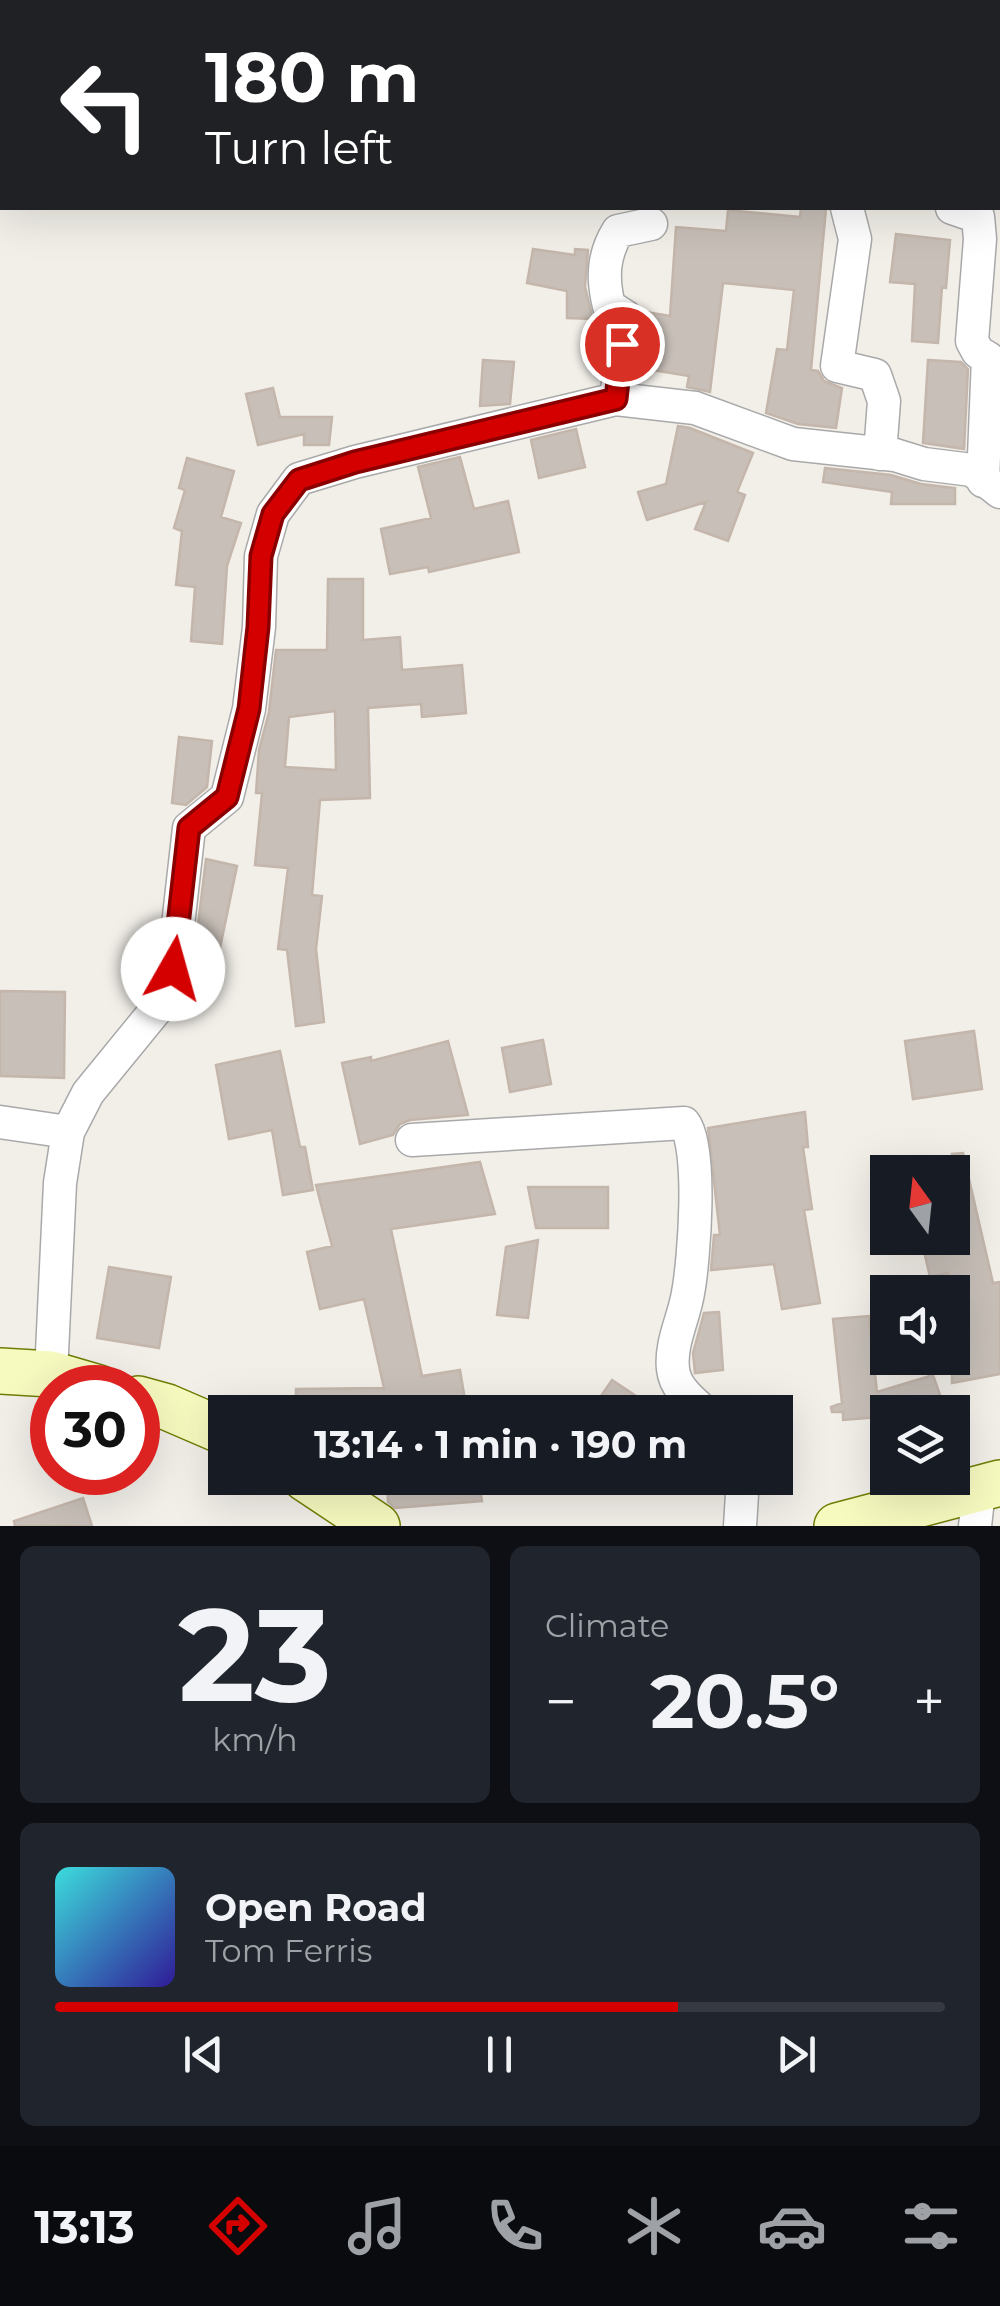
<!DOCTYPE html>
<meta charset="utf-8">
<style>
:root{--surface:#171b24;--page:#20242c;--text:#f1f3f6;--muted:#9ea1a6;--line:#363941;--accent:#d40000}
body{margin:0;font-family:Montserrat,sans-serif;background:var(--page);color:var(--text);height:100vh;display:flex;flex-direction:column;font-size:38px;white-space:nowrap}
*{box-sizing:border-box;margin:0}
p{font-size:32px;color:var(--muted)}
.icon{flex:none;width:55px;height:55px;fill:none;stroke:currentColor;stroke-width:2;stroke-linecap:round;stroke-linejoin:round}
.map{position:relative;height:1526px;overflow:hidden}
.drawer{display:flex;flex-direction:column;gap:20px;padding:20px;background:#0d0f14;flex:1}
.drawer>*{flex:none}
.top-card{position:absolute;left:0px;top:0px;width:1000px;height:210px;box-shadow:0 10px 40px #0002;background:#202124;color:#fff;overflow:hidden}
.needle{width:65px;rotate:345deg}
.fabs{position:absolute;left:870px;top:1155px;display:grid;gap:20px}
.fabs a{display:grid;place-items:center;width:100px;height:100px;border-radius:0px;background:var(--surface);box-shadow:0 10px 40px #0002;font-size:50px}
.speed{position:absolute;left:30px;top:1365px;display:flex;gap:20px;font-size:50px;font-weight:700;text-align:center}
.speed>*{display:grid;place-content:center;width:130px;height:130px;border-radius:50%;background:var(--surface);box-shadow:0 10px 40px #0002;line-height:1}
.speed .limit{border:15px solid #d22;background:#fff;color:#111}
.pin{position:absolute;display:grid;place-items:center;width:85px;height:85px;color:#fff;margin:-42px;border:5px solid #fff;border-radius:50%;box-shadow:0 2px 10px #0007}
.me{position:absolute;width:110px;margin:-55px;rotate:7deg;stroke-linejoin:round;filter:drop-shadow(0 0 8px #0008)}
.turn{display:flex;align-items:center;gap:35px;height:210px;padding:0 40px;font-size:45px}
.turn .icon{width:130px;height:130px;stroke-width:2.5}
.turn b{display:block;font-size:70px;line-height:85px}
.big{font-size:75px;font-weight:700;line-height:1.1}
.drawer .card{flex:1;display:flex;flex-direction:column;justify-content:center;gap:15px;min-width:0;padding:0 35px;border-radius:15px;background:var(--page)}
.drawer .dial{align-items:center;gap:0}
.dial b{font-size:130px;line-height:1}
.song{display:flex;align-items:center;gap:30px}
.cover{width:120px;height:120px;border-radius:15px;background:linear-gradient(135deg,hsl(180 70% 55%),hsl(250 70% 35%))}
.played{height:10px;border-radius:5px;background:linear-gradient(90deg,var(--accent) 70%,var(--line) 70%)}
.keys{display:flex;justify-content:space-around;direction:ltr}
.heat{display:flex;justify-content:space-between;align-items:center;font-size:55px;direction:ltr}
.drawer .tiles{flex:1;display:grid;gap:20px;grid-template-columns:1fr 1fr}
.card:last-child{grid-column:span 2}
.trip{position:absolute;left:208px;top:1395px;width:585px;height:100px;border-radius:0px;background:var(--surface);box-shadow:0 10px 40px #0002;font-weight:700;line-height:100px;text-align:center}
.menu{display:flex;height:160px;justify-content:space-around;align-items:center;background:#090b0e;color:var(--muted)}
.menu .icon{width:70px;height:70px}
.menu .active{color:var(--accent)}
.menu b{font-size:45px;color:var(--text)}
.map>svg:first-child{display:block}
</style>
<div class="map">
<svg width="1000" height="1526" viewBox="0 0 1000 1526">
<rect width="100%" height="100%" fill="#f2efe9"/>
<path fill="#c7bfb8" stroke="#c4b6ab" stroke-width="2.5" fill-rule="evenodd" d="M801,208L826,209L811,370L818,371L824,381L842,388L836,428L798,424L766,413L777,349L787,350L794,290L723,283L710,392L687,387L689,376L640,368L646,312L670,316L676,227L726,231L728,210L800,217Z
M896,234L950,240L946,288L942,287L938,343L912,341L915,284L890,282Z
M533,249L575,255V249L588,250L585,287L593,319L567,318V291L527,283Z
M483,360L514,362L510,404L480,406Z
M928,360L961,362L968,369L964,449L923,443Z
M273,388L280,417H332L329,445H304V434L258,445L246,394Z
M678,426L690,428L753,453L737,492L745,495L728,541L695,529L706,502L647,520L638,492L666,484Z
M576,429L585,467L539,478L531,440Z
M460,457L474,509L508,501L519,552L429,572L428,567L390,574L381,529L431,518L418,467Z
M187,458L234,471L221,517L241,523L227,566L222,644L191,641L195,587L176,585L182,531L174,528L185,490L179,488Z
M825,468L891,475L921,484L955,488V504H891L892,492L823,482Z
M328,579H363V640L400,637L402,670L462,665L466,713L422,717L421,704L368,708L370,798L320,800L312,895L322,896L316,949L324,1022L296,1026L287,950L278,949L288,868L255,865L262,793H256L259,750L269,712L276,650H327ZM335,711L336,770L285,767L289,717Z
M179,737L212,741L207,787L186,805L172,803Z
M206,859L237,866L220,948L196,942Z
M0,991L65,992L64,1078L0,1076Z
M974,1031L982,1089L913,1099L905,1041Z
M543,1040L551,1084L510,1092L502,1048Z
M448,1041L468,1115L410,1120L400,1124L393,1135L360,1144L342,1063L371,1057V1061Z
M280,1051L300,1147H305L313,1190L283,1195L272,1130L229,1139L216,1065Z
M805,1112L808,1147H803L812,1209L804,1210L820,1303L782,1309L774,1264L711,1270L714,1235H720L708,1128Z
M963,1153L993,1283L1000,1282V1374L952,1383V1336L960,1334L952,1292L948,1273L930,1277L921,1238H952V1154Z
M480,1162L495,1214L391,1229L422,1376L460,1370L467,1412H296V1389L384,1388L364,1299L320,1309L307,1252L332,1246L316,1185Z
M528,1187H608V1228H536Z
M538,1240L528,1318L497,1315L506,1247Z
M109,1267L171,1277L159,1348L97,1338Z
M719,1312L723,1370L695,1373L693,1353L704,1313Z
M869,1316L877,1392L933,1375L946,1412H879L880,1417L843,1420V1412H832L831,1407L842,1403L833,1319Z
M612,1380L660,1412H612L597,1402Z
M387,1478H478L482,1501L395,1508L388,1502Z
M83,1498L92,1526H15L14,1521Z"/>
<g fill="none" stroke-linecap="round" stroke-linejoin="round">
<defs>
<path id="street" d="M847,208L855,239L837,366L875,375L884,401L880,454
M952,208L978,217L980,239L972,341L978,352L988,358L983,481
M616,399L626,317L609,306C602,278 603,255 618,231L651,224
M0,1122L68,1132
M412,1140L684,1123C703,1146 694,1261 688,1293C684,1318 670,1343 673,1369C675,1388 691,1400 704,1412
M51,1374L60,1183L68,1132L88,1093L155,1011L173,969L189,828L227,797L249,709L259,627L261,556L273,514L299,479L355,462L616,399L695,408L793,444L895,455L924,464L972,470L1000,492
M740,1526L743,1478
M975,1526L979,1491"/>
<path id="secondary" d="M0,1371L51,1374L99,1388
M138,1399L167,1407L225,1432
M305,1478L377,1526
M837,1526L1000,1483"/>
</defs>
<use href="#street" stroke="#a9a9a9" stroke-width="35"/>
<use href="#secondary" stroke="#707d05" stroke-width="48"/>
<use href="#street" stroke="#fff" stroke-width="32"/>
<use href="#secondary" stroke="#f7fabf" stroke-width="45"/>
</g>
<g fill="none" stroke-linecap="round" stroke-linejoin="round">
<defs>
<path id="route" d="M173,969L189,828L227,797L249,709L258,627L261,556L273,514L299,480L355,462L616,399L622,344"/>
</defs>
<use href="#route" stroke="#8a0000" stroke-width="25"/>
<use href="#route" stroke="#d40000" stroke-width="18"/>
</g>
</svg>
<div class="fabs">
<a><svg class="needle" viewBox="-14 -14 28 28"><path d="M0-13l5 13h-10z" fill="#e53935"/><path d="M0 13l5-13h-10z" fill="#9ea1a6"/></svg></a>
<a><svg class="icon" aria-label="sound" viewBox="0 0 24 24"><path d="M4 9h4l5-4v14l-5-4H4zM17 9q2 3 0 6"/></svg></a>
<a><svg class="icon" aria-label="layers" viewBox="0 0 24 24"><path d="M12 4l9 5-9 5-9-5zM3 14l9 5 9-5"/></svg></a>
</div>
<div class="speed"><div class="limit">30</div></div>
<div class="pin" style="left:622px;top:344px;background:#d93025"><svg class="icon" aria-label="arrive" viewBox="0 0 24 24"><path d="M6 21V4h12l-3 4 3 4H6"/></svg></div>
<svg class="me" style="left:173px;top:969px" viewBox="-20 -20 40 40"><circle r="19" fill="#fff"/><path d="M0-13L10 11 0 6-10 11z" fill="#d40000"/></svg>
<div class="trip">13:14 · 1 min · 190 m</div>
<div class="top-card">
<div class="turn"><svg class="icon" aria-label="left" viewBox="0 0 24 24"><path d="M17 20v-9H6M10 6l-5 5 5 5"/></svg><div><b>180 m</b>Turn left</div></div>
</div>
</div>
<section class="drawer">
<div class="tiles">
<div class="card dial"><b>23</b><p>km/h</p></div>
<div class="card"><p>Climate</p>
<div class="heat"><a>−</a><b class="big">20.5°</b><a>+</a></div>
</div>
<div class="card">
<div class="song"><i class="cover"></i><div><b>Open Road</b><p>Tom Ferris</p></div></div>
<div class="played"></div>
<div class="keys"><svg class="icon" aria-label="previous" viewBox="0 0 24 24"><path d="M18 5L8 12l10 7zM5 5v14"/></svg><svg class="icon" aria-label="pause" viewBox="0 0 24 24"><path d="M8 5v14M16 5v14"/></svg><svg class="icon" aria-label="next" viewBox="0 0 24 24"><path d="M6 5l10 7-10 7zM19 5v14"/></svg></div>
</div>
</div>
</section>
<nav class="menu">
<b>13:13</b>
<svg class="icon active" aria-label="directions" viewBox="0 0 24 24"><path d="M12 3l9 9-9 9-9-9zM9 14v-3h6M13 9l2 2-2 2"/></svg>
<svg class="icon" aria-label="music" viewBox="0 0 24 24"><path d="M9 18V5l10-2v13"/><circle cx="6" cy="18" r="3"/><circle cx="16" cy="16" r="3"/></svg>
<svg class="icon" aria-label="phone" viewBox="0 0 24 24"><path d="M5 4h4l2 5-3 2q2 4 5 5l2-3 5 2v4C11 20 4 13 5 4z"/></svg>
<svg class="icon" aria-label="climate" viewBox="0 0 24 24"><path d="M12 3v18M4 7l16 10M4 17L20 7"/></svg>
<svg class="icon" aria-label="car" viewBox="0 0 24 24"><path d="M5 17H2v-5l4-1 3-4h7l3 4 3 1v5h-3M9 17h6M6 11h13"/><circle cx="7" cy="17" r="2"/><circle cx="17" cy="17" r="2"/></svg>
<svg class="icon" aria-label="filters" viewBox="0 0 24 24"><path d="M4 7h16M4 17h16"/><circle cx="9" cy="7" r="2"/><circle cx="15" cy="17" r="2"/></svg>
</nav>
